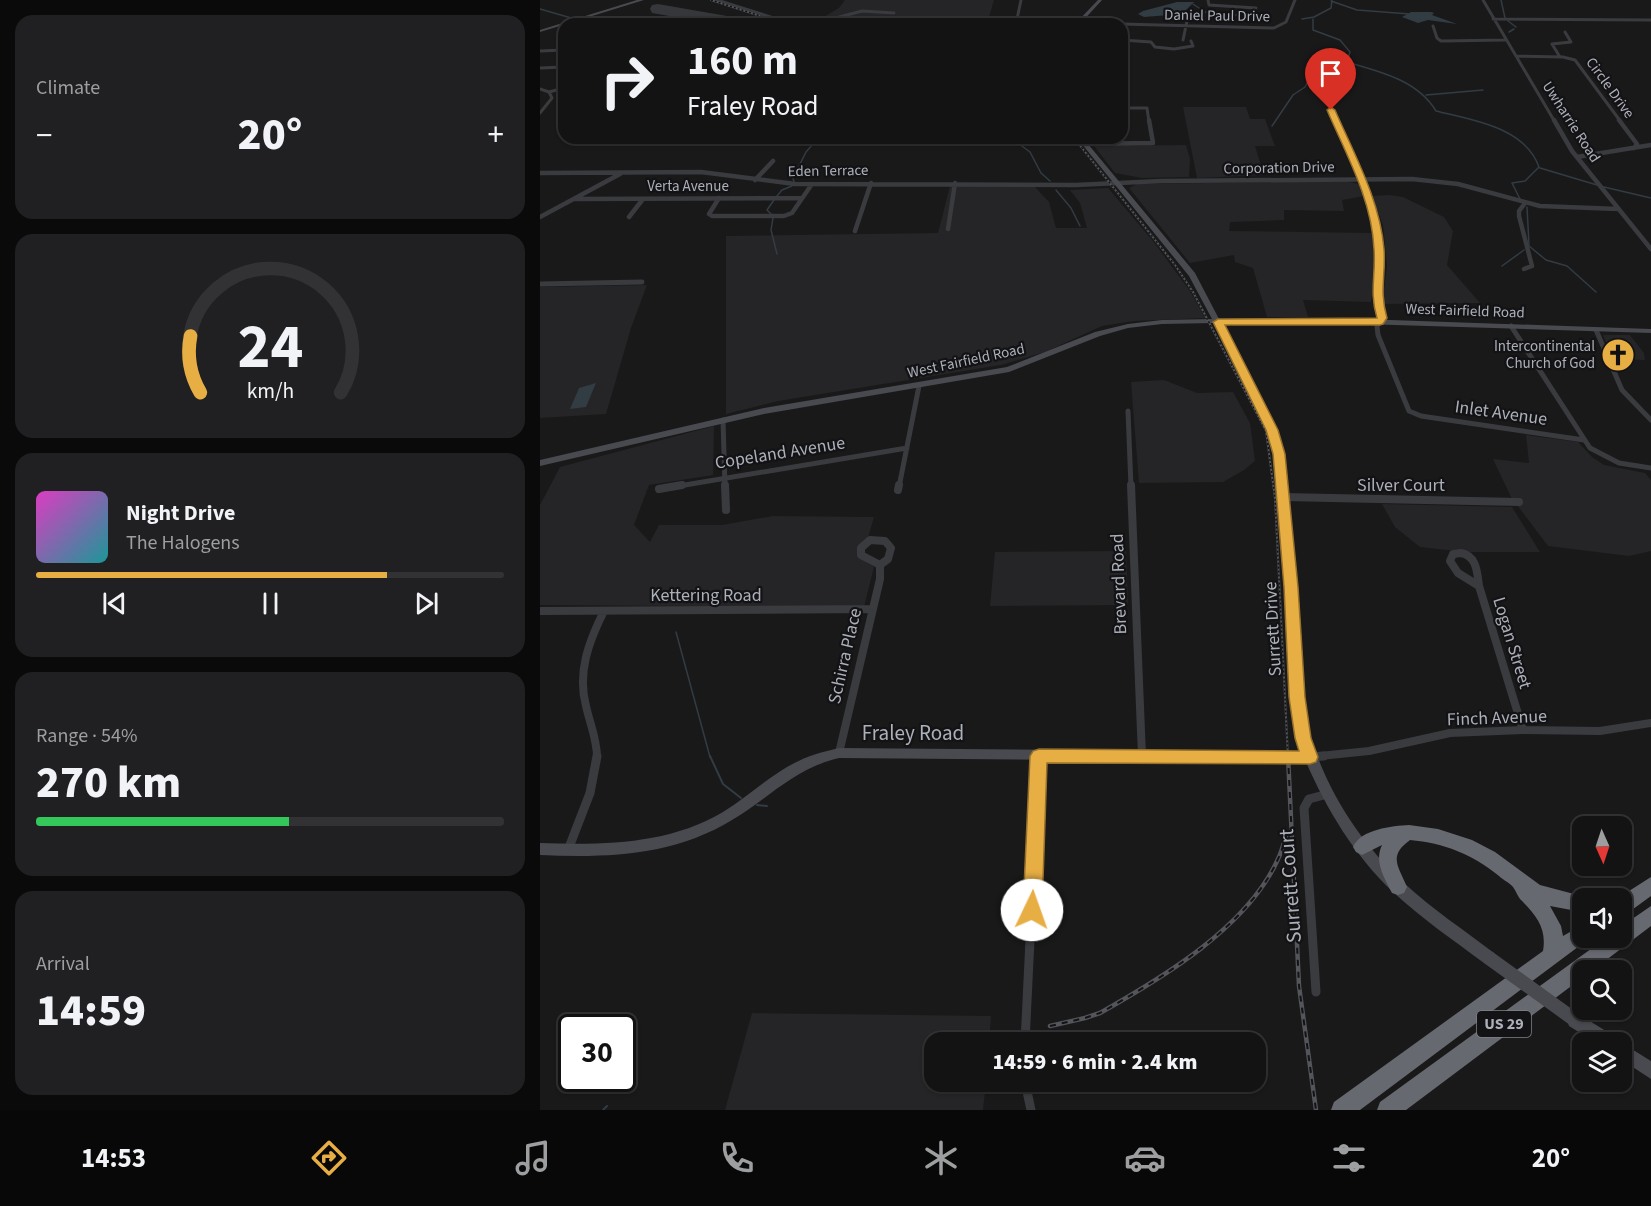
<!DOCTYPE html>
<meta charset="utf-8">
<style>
:root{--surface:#131314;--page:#202022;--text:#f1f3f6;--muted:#9d9ea0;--line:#323234;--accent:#e7ae44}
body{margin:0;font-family:"Source Sans 3",sans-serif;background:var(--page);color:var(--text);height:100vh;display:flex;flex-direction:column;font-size:22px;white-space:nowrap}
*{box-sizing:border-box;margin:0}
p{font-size:20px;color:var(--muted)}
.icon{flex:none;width:33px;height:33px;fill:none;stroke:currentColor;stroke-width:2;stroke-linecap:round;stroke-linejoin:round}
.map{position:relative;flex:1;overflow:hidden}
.side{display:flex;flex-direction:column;gap:15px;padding:15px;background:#0a0a0b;width:540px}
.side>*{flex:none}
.top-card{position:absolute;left:18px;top:18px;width:570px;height:126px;border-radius:18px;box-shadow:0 2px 4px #0004,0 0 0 2px var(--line);background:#131314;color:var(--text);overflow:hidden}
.needle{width:39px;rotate:177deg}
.fabs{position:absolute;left:1032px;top:816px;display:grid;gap:12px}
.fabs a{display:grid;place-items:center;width:60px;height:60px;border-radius:12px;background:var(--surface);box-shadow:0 2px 4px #0004,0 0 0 2px var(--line);font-size:30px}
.speed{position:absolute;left:18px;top:1014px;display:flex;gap:12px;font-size:30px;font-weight:700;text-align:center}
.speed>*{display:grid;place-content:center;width:78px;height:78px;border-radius:50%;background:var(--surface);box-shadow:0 2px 4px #0004,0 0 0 2px var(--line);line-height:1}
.speed .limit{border:3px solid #111;border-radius:9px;background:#fff;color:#111}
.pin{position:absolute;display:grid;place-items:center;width:51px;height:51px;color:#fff;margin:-62px -26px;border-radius:50% 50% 50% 0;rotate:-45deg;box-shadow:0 0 6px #0007}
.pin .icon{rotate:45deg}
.me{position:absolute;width:66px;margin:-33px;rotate:3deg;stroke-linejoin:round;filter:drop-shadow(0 0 4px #0008)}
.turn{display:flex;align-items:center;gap:21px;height:126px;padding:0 30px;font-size:27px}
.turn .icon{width:78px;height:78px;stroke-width:2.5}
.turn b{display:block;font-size:42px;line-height:51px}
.big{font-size:45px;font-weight:800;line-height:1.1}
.side .card{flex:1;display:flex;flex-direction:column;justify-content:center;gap:9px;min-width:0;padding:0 21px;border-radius:18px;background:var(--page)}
.side .dial{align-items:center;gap:0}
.dial svg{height:156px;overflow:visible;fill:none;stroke:var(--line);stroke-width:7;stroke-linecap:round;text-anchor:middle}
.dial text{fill:var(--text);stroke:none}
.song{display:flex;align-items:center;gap:18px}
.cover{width:72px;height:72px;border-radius:9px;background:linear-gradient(135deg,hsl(310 70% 55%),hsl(180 70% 35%))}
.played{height:6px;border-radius:3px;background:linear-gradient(90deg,var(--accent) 75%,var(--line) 75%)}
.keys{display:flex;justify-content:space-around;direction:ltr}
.heat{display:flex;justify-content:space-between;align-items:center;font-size:33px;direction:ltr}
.charge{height:9px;border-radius:4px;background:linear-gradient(90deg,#34c759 54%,var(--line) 0)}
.trip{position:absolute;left:384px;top:1032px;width:342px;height:60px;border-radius:18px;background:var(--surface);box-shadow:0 2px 4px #0004,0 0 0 2px var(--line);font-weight:800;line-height:60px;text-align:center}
.tabs{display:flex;height:96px;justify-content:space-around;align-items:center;background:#080808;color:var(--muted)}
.tabs .icon{width:42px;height:42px}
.tabs .active{color:var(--accent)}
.tabs b{font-size:27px;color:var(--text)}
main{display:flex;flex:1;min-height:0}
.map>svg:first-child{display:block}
</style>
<main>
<section class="side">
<div class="card"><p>Climate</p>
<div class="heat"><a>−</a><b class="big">20°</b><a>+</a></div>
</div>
<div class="card dial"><svg viewBox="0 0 100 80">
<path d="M14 69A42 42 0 1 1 86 69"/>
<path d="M14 69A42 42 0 0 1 9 40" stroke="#e7ae44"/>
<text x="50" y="56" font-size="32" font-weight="700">24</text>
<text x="50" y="72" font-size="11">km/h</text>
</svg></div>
<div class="card">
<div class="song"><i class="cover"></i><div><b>Night Drive</b><p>The Halogens</p></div></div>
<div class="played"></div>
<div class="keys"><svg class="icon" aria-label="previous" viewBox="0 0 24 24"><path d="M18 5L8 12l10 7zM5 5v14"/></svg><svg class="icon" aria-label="pause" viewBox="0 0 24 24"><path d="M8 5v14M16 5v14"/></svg><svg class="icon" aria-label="next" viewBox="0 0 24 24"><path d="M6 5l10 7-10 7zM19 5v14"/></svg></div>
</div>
<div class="card"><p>Range · 54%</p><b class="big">270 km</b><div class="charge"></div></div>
<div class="card"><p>Arrival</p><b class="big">14:59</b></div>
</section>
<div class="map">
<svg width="1111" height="1110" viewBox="0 0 1111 1110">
<rect width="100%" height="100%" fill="#19191a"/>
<path fill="#252527" d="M305,0H454L447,24H260L280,19L299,8Z
M643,107H706L710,119H725L735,146H715L724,175L657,178Z
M646,145L650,159L649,177L602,178L575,173L554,146Z
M805,181L819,184L824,196L802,200L804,211L744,210V220L690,222L689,231L832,233L835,268L831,302L763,300L768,317H727L713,268L695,262L694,255L650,263L589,188L597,184Z
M410,186L495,187L509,202L516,228H547L540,203L530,190L568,188L613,241L650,291L665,318L594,321L562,326L505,352L461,365L238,401L186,414V236L398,233Z
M849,195L863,197L904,217L913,231L907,265L940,303L842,304L847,266L843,225L832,196Z
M107,285L91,328L66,414L0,418V287Z
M1063,335H1090L1104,353L1105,360L1073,359Z
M624,380L657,393L693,392L710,423L715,461L704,470L683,482L599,483L591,382Z
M174,426L173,475L109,485L94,525L110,542L119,525H182L233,516L334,517L322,559L334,567L324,607L0,605V505L20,467Z
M986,435L1038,442L1052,457L1064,465L1105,473L1111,480V551L1089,556L1008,546L971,497L953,459L989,463Z
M842,504L972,507L1000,552H925L880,547L855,527Z
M586,551L588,605L450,606L455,552Z
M212,1013L451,1016L449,1042H394V1082H446L443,1110H185Z"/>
<path fill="#323c43" d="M637,2H654L642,14L604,17L598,14L603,11Z
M871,12H891L894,13L892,15L917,24L888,20L878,23L862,17Z
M56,383L46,407L30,409L39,388Z"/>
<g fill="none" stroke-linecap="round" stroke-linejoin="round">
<path stroke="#323c43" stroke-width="1.5" d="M961,0L965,18
M791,1L817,10L870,14
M653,4L665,12L725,18
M0,9L52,24
M762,19L774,17L791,8L792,0
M968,21L976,27
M969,32L974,29
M803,61C837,71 877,79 896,111C932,120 985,127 999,167
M886,95L943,90
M732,126L753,95L765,87L772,74L788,64H801L803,61L801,60L808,58L810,52L800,40L773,30V19
M471,138L490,152L501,173L510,181
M1000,168L1057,185
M254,182L253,178L266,152L278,138
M1064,187L1111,198
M516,190L531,208L540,226
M237,196L242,190L252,186
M980,199L972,183L985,181L999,167
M987,207L989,245
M232,215L227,210L234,200
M233,218L231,230L237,254
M989,246L1006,260L1027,266L1056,292
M962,266L984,250
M136,632L170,757"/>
<path stroke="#323c43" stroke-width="2" d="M170,756L183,784L201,798
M217,805L227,806
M63,1110L67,1106"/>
<path fill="#36373a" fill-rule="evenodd" d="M118,4L204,19L210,20L213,24H175L112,13L110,9L112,5Z"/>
<path stroke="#3a3b3f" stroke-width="3" d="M177,0L253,24
M668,0L669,5L716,8
M943,0L1015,122
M953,19L1111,20
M273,24L322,11L354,13
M476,24L481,0
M582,24L734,28L746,22L755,0
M893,26L897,38L901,41L965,40
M582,40L611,42L615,47L634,49L653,46L651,41
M643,40L647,21
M0,51L24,50
M976,56L1023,57L1035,60L1081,122
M1020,57L1012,44L1031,42L1025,32
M0,68L24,67
M0,89L9,92L12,98L0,113
M9,92L24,88
M582,108H607L609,122
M791,110L796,122"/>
<path stroke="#3a3b3f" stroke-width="4.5" d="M795,120C819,177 840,216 838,280
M1014,120L1032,151L1111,249
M1079,120L1097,144L1094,148
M545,144L613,143L609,120
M1037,157L1111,145
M0,173L161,172L255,184L536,185L621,181L872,179L918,184L1000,206L1078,209
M215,180L233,161
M179,198L169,214L172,216H244L252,213L272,184
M35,199L262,198
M0,217L80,174
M89,217L103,199
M408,229L415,183
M315,231L331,183
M984,269L992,266L979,216V211L985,203"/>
<path stroke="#3a3b3f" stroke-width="5" d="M838,278L842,318L837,326L838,335L869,411L881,416L1044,440
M0,284L102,282
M971,326L1050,448L1079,463L1111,468
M1056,330L1082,390L1111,420
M588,411L591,487
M183,420L185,487
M133,487L367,448
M359,487L379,386"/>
<path stroke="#3a3b3f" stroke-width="8" d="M185,485L186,510
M591,485L602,756
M119,489L142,485
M358,490L359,485
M744,497L979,502
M330,540L345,541L351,548L348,559L340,565L321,555V548Z
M921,553C937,556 937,572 939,586L918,573L910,561L913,554Z
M939,586L983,730
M0,611L332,609
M299,753L340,579V565
M57,757C57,739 50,724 46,706C37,672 49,641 64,611
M770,757L829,751L910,733L983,730L1060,731L1111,723"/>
<path stroke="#3a3b3f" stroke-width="9" d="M770,757L784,756
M28,850L50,793L57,756
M776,992L764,808L769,799L788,794
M485,1042L499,756
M485,1082L491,1110"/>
<path fill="#484a4f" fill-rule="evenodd" d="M97,0H104L0,32V30Z
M558,0H562L540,24H535Z
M537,138H543L655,273L679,319H822L1111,329V333L822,324L682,323L712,379L741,442L749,497L765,716C780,780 815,838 864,883C892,909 924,930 954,953L956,958L954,963L949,965L944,963C913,940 881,918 853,892C814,855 787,810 766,762L299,758C253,769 231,797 192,820C133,856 67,858 0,855V843C63,845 127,845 183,812C206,798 225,780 247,767C264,757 281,752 299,748L762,752L753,716L739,497L731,442L704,379L674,323L622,324L588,328L560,336L469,372L224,414L0,466V460L224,408L467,367L555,332L588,324L622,320L672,319L649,276Z
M1035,1012L1074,1036L1076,1042H1055L1029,1026L1027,1020L1029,1014Z
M1082,1043L1111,1061V1079L1082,1060Z"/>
<path fill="#666970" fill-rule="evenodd" d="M869,825L898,829L932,840L955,852L1000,885L1049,898H1042V912L1010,906L1021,926L1023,936L1042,925V938H1050L820,1110H791L794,1102L1003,951C1007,928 996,915 980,899C977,895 976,891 973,887C970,883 963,880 959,876C932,854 904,843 870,840C848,856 858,866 867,887L864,893L858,895L852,893C844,877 834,862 842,845L822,855L816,852L813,847C821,829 852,826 869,825Z
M1111,877V896L1089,912L1082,914V898H1078Z
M1111,906V926L1053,970H1042V978L866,1110H837L840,1102L1066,938H1082V926Z"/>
<defs>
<path id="rail-far1" d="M171,0L245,24
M534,138L635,265L653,292L726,431L735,498L748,757"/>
<path id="rail" d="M748,756L759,986L776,1110
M510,1026L545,1018L560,1013C622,978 708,927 738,859C742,851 744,842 747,833"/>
</defs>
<use href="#rail-far1" stroke="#53555a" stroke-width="2"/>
<use href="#rail" stroke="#53555a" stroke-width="4.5"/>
<use href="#rail-far1" stroke="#131315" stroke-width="1.5" stroke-dasharray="2" stroke-linecap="butt"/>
<use href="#rail" stroke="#131315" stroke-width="2" stroke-dasharray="6" stroke-linecap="butt"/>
<path stroke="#484a4f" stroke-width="14" d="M949,958L1035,1020"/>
</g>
<path fill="#e7ae44" stroke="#96712c" stroke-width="1.5" d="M791,107L795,110C814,154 840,200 844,249C846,276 839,290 847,318L843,324L840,325H685L738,430L745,454L758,587L765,697L771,738L778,757L776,762L770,764L507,763L502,910L499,916L492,919L486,916L483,910L490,756L493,751L499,749L759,751L755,738L749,697L744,587L733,454L726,430L673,322L678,319L837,318C829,291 836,276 834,249C832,200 806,154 787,110Z"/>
<defs>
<symbol id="church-disc" viewBox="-11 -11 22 22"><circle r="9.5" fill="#e7ae44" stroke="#131315"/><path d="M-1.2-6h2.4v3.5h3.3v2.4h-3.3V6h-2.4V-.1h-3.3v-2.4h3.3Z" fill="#111"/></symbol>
</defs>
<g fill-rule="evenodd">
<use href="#church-disc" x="1059" y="336" width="38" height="38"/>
</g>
<g text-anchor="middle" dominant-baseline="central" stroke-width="4.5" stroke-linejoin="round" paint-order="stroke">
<g font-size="15" fill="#acb0b9" stroke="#131315">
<text transform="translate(677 16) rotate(1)">Daniel Paul Drive</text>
<text transform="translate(1070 88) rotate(54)">Circle Drive</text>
<text transform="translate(1031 122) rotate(57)">Uwharrie Road</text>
<text transform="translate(739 168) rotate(-1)">Corporation Drive</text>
<text transform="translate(288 171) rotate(-1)">Eden Terrace</text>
<text x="148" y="186">Verta Avenue</text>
<text transform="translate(925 311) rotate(2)">West Fairfield Road</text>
<text transform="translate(426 361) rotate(-12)">West Fairfield Road</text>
</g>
<g font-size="15" fill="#acb0b9" stroke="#131315" text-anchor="end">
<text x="1055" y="346">Intercontinental<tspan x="1055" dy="17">Church of God</tspan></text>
</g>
<rect fill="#131315" stroke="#7e8188" stroke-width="1.5" x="937" y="1011" width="54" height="26" rx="4.5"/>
<g font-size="16" font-weight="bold" fill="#acb0b9">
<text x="964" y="1024">US 29</text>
</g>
<g font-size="18" fill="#acb0b9" stroke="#131315">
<text transform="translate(961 413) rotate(8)">Inlet Avenue</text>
<text transform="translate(240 453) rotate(-9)">Copeland Avenue</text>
<text x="861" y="485">Silver Court</text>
<text transform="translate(579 584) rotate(-92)">Brevard Road</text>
<text x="166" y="595">Kettering Road</text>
<text transform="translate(733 629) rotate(-93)">Surrett Drive</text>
<text transform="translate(972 643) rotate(73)">Logan Street</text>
<text transform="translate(305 656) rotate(-77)">Schirra Place</text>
<text transform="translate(957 718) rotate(-2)">Finch Avenue</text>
</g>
<g font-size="21" fill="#acb0b9" stroke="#131315">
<text x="373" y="733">Fraley Road</text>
<text transform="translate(750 886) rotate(-94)">Surrett Court</text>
</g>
</g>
</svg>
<div class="fabs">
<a><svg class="needle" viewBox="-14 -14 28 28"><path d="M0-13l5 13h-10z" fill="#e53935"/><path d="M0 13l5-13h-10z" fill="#9d9ea0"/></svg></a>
<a><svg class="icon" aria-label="sound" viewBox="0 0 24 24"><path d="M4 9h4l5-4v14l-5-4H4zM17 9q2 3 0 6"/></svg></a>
<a><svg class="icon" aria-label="search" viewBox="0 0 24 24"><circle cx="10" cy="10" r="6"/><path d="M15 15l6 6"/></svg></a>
<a><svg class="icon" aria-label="layers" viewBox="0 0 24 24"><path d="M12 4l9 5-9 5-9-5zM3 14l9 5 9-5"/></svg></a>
</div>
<div class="speed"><div class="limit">30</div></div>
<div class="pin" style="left:791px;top:110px;background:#d93025"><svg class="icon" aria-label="arrive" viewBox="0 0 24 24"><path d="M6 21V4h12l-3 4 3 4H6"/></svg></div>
<svg class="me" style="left:492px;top:910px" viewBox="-20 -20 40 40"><circle r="19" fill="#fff"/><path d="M0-13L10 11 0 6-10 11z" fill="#e7ae44"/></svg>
<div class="trip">14:59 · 6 min · 2.4 km</div>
<div class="top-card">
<div class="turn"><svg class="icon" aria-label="right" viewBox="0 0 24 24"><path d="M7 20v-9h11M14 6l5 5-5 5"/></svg><div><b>160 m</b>Fraley Road</div></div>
</div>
</div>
</main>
<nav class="tabs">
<b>14:53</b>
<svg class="icon active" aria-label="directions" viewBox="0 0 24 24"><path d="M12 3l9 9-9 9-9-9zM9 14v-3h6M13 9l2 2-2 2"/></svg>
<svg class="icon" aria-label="music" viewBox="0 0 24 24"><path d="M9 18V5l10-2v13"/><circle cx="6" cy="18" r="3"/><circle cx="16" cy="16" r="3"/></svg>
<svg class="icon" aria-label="phone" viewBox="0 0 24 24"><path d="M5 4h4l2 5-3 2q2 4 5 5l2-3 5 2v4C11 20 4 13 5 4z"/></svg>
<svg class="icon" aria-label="climate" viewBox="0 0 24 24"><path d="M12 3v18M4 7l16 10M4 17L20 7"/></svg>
<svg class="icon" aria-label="car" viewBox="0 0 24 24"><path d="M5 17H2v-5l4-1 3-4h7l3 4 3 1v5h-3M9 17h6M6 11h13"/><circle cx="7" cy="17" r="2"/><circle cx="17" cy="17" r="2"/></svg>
<svg class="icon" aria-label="filters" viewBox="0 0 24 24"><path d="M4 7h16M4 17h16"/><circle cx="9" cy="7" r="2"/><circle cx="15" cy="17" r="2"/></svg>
<b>20°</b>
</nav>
